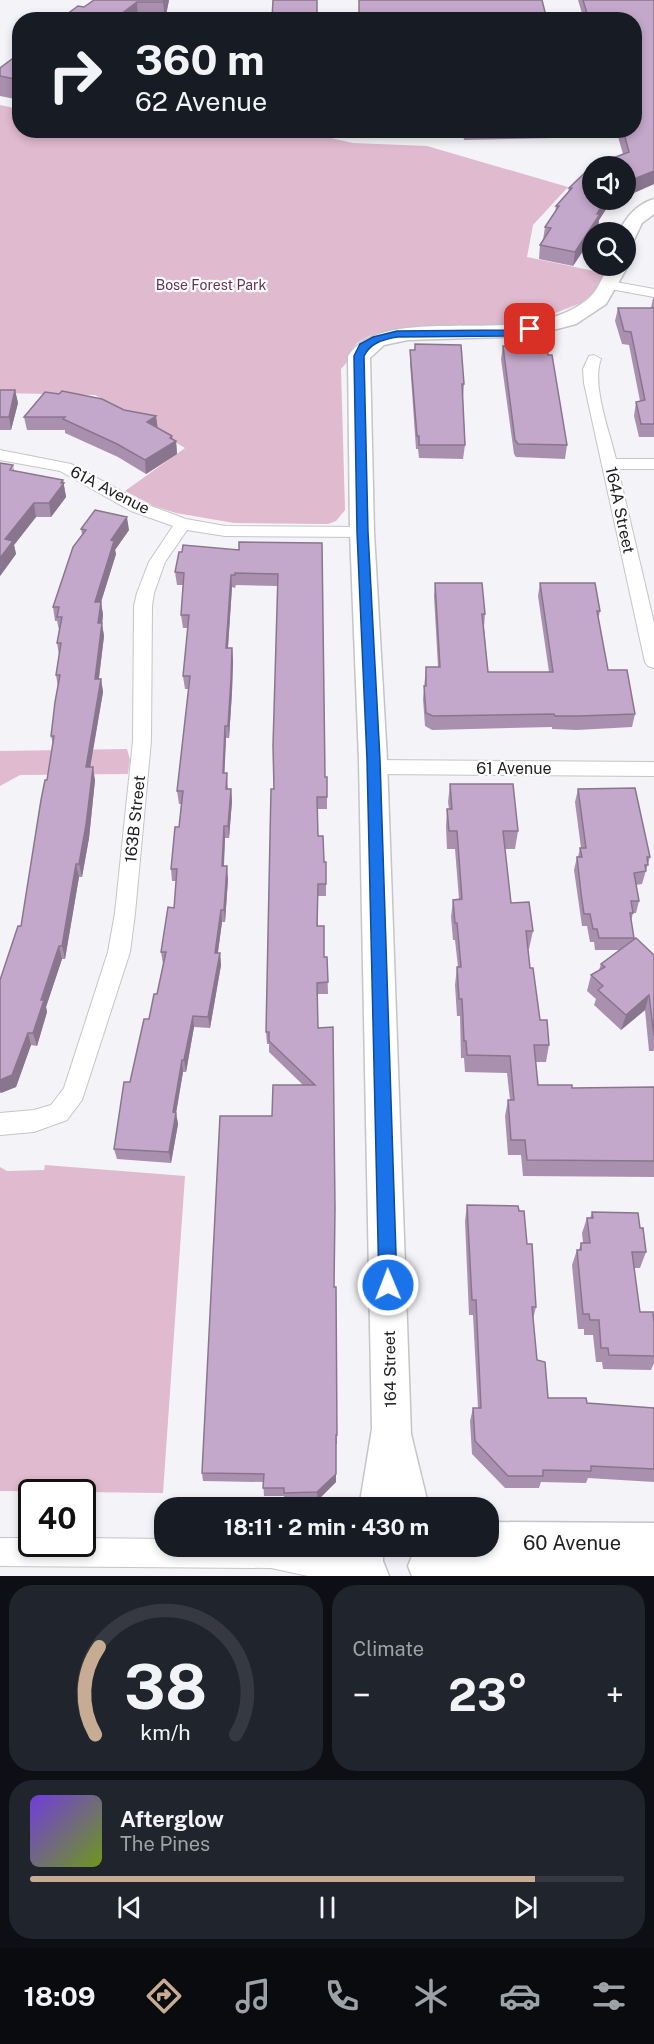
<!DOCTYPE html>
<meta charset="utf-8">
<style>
:root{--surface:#171b24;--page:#20242c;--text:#f1f3f6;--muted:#9ea1a6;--line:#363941;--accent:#c7ac93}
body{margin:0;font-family:"Public Sans",sans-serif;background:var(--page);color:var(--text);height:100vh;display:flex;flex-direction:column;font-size:22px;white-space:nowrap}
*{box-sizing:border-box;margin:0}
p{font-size:20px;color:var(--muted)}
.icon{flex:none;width:33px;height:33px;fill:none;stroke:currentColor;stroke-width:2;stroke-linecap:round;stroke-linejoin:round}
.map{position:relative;height:1576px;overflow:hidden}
.sheet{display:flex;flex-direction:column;gap:9px;padding:9px;background:#0d0f14;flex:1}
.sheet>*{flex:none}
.guide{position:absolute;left:12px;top:12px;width:630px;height:126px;border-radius:24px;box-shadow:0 3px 9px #0003;background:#171b24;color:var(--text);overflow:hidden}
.tools{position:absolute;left:582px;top:156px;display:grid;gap:12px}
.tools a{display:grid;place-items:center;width:54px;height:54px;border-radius:50%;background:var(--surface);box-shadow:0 3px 9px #0003;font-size:30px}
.speed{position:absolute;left:18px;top:1479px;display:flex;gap:12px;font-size:30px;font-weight:700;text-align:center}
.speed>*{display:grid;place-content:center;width:78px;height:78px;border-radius:50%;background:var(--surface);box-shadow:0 3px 9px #0003;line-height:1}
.speed .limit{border:3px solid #111;border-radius:9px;background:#fff;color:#111}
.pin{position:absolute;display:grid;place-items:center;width:51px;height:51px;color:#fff;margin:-26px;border-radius:12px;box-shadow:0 3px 9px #0006}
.me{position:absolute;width:66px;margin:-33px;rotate:359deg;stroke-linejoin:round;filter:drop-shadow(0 0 4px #0008)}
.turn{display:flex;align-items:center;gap:21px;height:126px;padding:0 24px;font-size:27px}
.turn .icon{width:78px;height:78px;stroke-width:2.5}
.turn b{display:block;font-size:42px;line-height:51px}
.big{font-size:45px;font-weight:700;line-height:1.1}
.sheet .tile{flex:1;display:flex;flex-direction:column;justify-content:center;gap:9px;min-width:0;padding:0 21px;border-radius:24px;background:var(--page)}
.sheet .dial{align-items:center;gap:0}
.dial svg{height:156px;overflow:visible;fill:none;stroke:var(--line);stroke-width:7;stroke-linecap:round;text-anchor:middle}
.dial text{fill:var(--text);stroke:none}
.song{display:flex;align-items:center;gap:18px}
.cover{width:72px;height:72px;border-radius:9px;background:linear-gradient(135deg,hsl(260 70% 55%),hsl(80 70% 35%))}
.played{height:6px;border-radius:3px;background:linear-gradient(90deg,var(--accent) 85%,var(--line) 85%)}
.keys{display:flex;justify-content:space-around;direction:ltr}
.heat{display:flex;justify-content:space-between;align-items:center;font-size:33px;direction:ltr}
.sheet .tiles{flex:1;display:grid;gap:9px;grid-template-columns:1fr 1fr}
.tile:last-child{grid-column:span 2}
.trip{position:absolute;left:154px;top:1497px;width:345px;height:60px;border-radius:24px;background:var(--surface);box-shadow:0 3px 9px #0003;font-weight:700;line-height:60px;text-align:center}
.tab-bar{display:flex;height:96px;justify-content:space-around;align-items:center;background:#090b0e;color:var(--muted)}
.tab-bar .icon{width:42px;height:42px}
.tab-bar .active{color:var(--accent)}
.tab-bar b{font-size:27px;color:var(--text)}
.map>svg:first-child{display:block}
</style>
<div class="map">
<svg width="654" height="1576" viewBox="0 0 654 1576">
<rect width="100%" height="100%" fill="#f4f3f8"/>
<path fill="#e0bace" d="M0,105L19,109L20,130L318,131L331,138L353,143L427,146L568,187L533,225L527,257L608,274L598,290L586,301L540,319L506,325L416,326L369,336L357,343L352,349L349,360L341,369L345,510L336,521L328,524L234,523L176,513L154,506L125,491L185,448L95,395L0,393Z
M127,749L130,760L128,774L20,775L0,786V751Z
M45,1165L185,1176L163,1493L0,1491V1167L7,1171L44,1170Z"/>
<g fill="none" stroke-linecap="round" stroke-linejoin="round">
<defs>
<path id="street" d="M610,281L654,289V297L605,288L603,285Z
M594,355L601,359C591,384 610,433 616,459H654V469H618L654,623V668L648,666L645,662L584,383L583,369L589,356Z
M0,450L71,464L143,503L186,519L225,526L362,527L368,528L370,532L368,536L362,537L225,536L187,530L165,562L154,593L152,606L151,741L135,913L130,952L82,1100L67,1120L34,1132L0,1135V1113L34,1110L51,1105L64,1088L108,952L115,913L133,741L134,606L137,593L149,562L173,526L131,511L60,471L0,460Z
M374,760L654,762V776L374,774L367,772L364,767L367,762Z
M0,1538H32V1544H82V1538L165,1539V1546H329L327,1551L376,1564L380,1574V1576H308L271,1568L0,1566Z"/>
<path id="secondary" d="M654,199V214L642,223L633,242L626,244V232H619C626,217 637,204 654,199Z
M626,263L628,266L606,304L576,324L530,336L408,340L384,345L370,358L374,532L387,760L411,1434L429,1508H359L372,1429L359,760L350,532L348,356C389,297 528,354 590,297C598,290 603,275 609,266H626Z
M489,1522L654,1523V1576H412L408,1566L414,1551L426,1546H489Z
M341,1546H383V1561L389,1576H347L341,1561Z"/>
</defs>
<use href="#street" stroke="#c5c4c8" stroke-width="2"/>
<use href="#secondary" stroke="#c5c4c8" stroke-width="3"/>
<use href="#street" fill="#fff" fill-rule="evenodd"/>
<use href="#secondary" fill="#fff" fill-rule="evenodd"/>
</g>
<path fill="#a990af" d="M94,0H169L165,20H59L84,7Z
M578,0H654V184L627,196L626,195V166L592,200H612L599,220L598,229L573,266L539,259L540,245L543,240L545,227L555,213L556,206L568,192L569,188L623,154L616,130H634V20H584Z
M20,53V100L0,96V68Z
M462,130H555L554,138L464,140Z
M653,298H654V437H639L634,416L636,402L640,401L629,345L622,344L615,321L618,308H651Z
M503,346L567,445L565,459L516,457L514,454L501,359Z
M410,350L464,384L463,398L465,445L463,459L419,458L418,449H416L410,363Z
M0,390H15L18,403L11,430H0Z
M124,410L156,416L157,428L176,441L177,454L146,474L118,457L65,433V430H27L24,417Z
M13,465L14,471L63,480L66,497L51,517H36L14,545L16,554L0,576Z
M81,529L129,530L115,550L116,554L101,602L103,615L102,624L104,636L99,679H101L103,692L90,767L95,780L89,838L82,877H79L65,959H62L46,1007L47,1012L37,1046L31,1045L16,1087L0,1093V980L21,926L47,780L53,744L51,736L58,687L56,675L59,655L57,643L59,630L57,621H55L53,607L82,534Z
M322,543L325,777H327V809H318V836L326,875V896H318V926L324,957H327L328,994H317L318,1028L334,1287L337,1435V1444H336V1482L318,1500L285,1501L284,1496H264L263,1482L203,1481L202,1473L272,1116L303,1085L269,1052V1044H267L266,1032L274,789L278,586L236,585L235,588L232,587L228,648H232L233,661L232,692L229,738H226L224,773H227L228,789H231L232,801L229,838H225L224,866L228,879L225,922H222L218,953H220L221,965L210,1028L194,1027L186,1072H183L176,1113L178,1124L171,1163L117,1159L114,1149L130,1082L157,994L163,964L161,952L174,908L176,881H172L171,869L179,827L181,804H179L177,791L189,689H185L183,676L188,628H183L181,615L183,585H177L175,572L239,550Z
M435,583L485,614L484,627L488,672H549L538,596L540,583L600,611L598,620L608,670L635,714L632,727L577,730L552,729V727L432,730L425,726L423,699L426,667H438L434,596Z
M450,784L518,831L515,849H505L511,903L533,931L529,949H528L530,968L540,1020L549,1045L546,1062H536L538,1085L572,1088L654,1087V1177L523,1176L521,1155H508L505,1116L508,1100H510L507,1073L465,1072L464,1058H461L460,1016H457L455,985L457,967H458L455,940H453L451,917L453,900L459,899L455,849H447L446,827L447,809H449L448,802Z
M578,789L650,857L642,884L636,885L639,901L636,913H633L631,921L634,938V940L654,955V1051H649L645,1010L621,1030L594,1005L596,999L587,991L591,975L599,970L601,964L619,950H595L594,942H590L587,926H582L574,870L577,857H578L580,848H581L575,802Z
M467,1205L527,1244L536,1307L533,1319L537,1360L548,1398L587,1403L653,1408L654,1406V1482L588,1478L586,1483L541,1482L539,1488H505L472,1454L470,1421L473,1408H478L473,1315H469L465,1221Z
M592,1212L640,1228L646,1252L640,1268H634L640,1312L654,1323V1363L651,1370L603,1369L602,1362H596L593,1335H584V1329H578L572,1265L577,1250H579L581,1243H583L582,1233L587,1218H590Z"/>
<path fill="#89768e" d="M164,0H169L165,20L163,2Z
M137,2L138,20H113Z
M654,171V184L627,196L629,181Z
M605,200H612L599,220L598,229L596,232H592V237L573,266L575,252Z
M15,390L18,403L11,430L9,417Z
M156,416L158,430L147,422Z
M172,436L173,443L176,441L177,454L146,474L145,460Z
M63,480L66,497L51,517L49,503Z
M34,503L36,517L14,545L16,554L0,576V558L5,539Z
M127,517L129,530L115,550L116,554L101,602L103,615L102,624L104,636L97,692L95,679V602L111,540Z
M231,575L232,587L227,661L226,648Z
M232,648L233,661L232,692L229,738L228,726Z
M101,679L103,692L88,780L86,767Z
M225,726L226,738L224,785L223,773Z
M93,767L95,780L89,838L82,877L79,864Z
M231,789L232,801L229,838L228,826Z
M224,826L225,838L223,879L222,866Z
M76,864L79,877L65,959L62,946Z
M227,866L228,879L225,922L224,910Z
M221,910L222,922L216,965L215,953Z
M59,946L62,959L46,1007L47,1012L37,1046L33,1033L41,1000Z
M220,953L221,965L210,1028L208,1017Z
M649,995L645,1010L621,1030L626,1015Z
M193,1016L194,1027L186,1072L184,1060Z
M28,1033L31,1045L16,1087L1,1093L0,1090V1080Z
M182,1060L183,1072L176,1113L178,1124L171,1163L169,1152L173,1112Z
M336,1474V1482L318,1500L317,1492Z"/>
<path fill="#c4a8cb" stroke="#89768e" stroke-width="1.5" d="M94,0H164L163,2H137L113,20H59L78,6L84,7Z
M273,0H317V20H272Z
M359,0H542L547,20H359Z
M583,0H654V171L629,181L626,179V166H592V200H605L597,214H600L575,252L540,245L551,228L545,227L559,206H556L572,188H569L592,166L629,152L623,130H634V20H589Z
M20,53V80L0,76V68Z
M618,308H654V424H641L636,402L645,400L631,332L624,331Z
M415,344L461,345L464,384H462L465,445H419V436H417L410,350H415Z
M503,346H546L548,355H552L567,445L518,444L515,440Z
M0,390H15L9,417H0Z
M62,391L102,399L124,410L156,416L147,422L172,436L170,438L176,441L145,460L117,444L63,419L65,417H24L45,392L59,394Z
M0,463L13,465L10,470L63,480L61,483H64L49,503H34L5,539L13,541L0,558Z
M95,510L127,517L111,540L114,541L95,602H101L98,623H102L95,679H101L86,767H93L86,825L79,864H76L62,946H59L41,1000H44L33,1033H28L12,1075L0,1080V980L18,926H21L41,800L45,780H47L54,736H51L55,702L60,675H56L61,643H57L62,617H57L59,607H53L73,547L86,530L81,529Z
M239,542L322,543L325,777H327V797H317L318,836H323L324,862H326V884H318L317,926H324V957H327L328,982L317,983L318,1028L333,1027L335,1208L334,1287H336L337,1435H336V1474L317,1492L284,1493V1488H263L264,1474L202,1473L220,1116H272L273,1085H315L269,1041V1032H266L271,789H274L273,746L278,574L235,573V575H231L226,648H232L231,679L228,726H225L223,773H227L226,789H231L228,826H224L222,866H227L224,910H221L215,953H220L208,1017L193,1016L184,1060H182L173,1112L176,1113L169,1152L114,1149L124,1082H130L144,1019H149L154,994H157L166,952H161L168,907L174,908L177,869H171L175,827H179L183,791H177L190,676H183L189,615H181L184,573L175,572L179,552H182L183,545L239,550Z
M435,583H482L485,614H482L488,672H553L540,583H595L600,611H597L608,670H627L635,714L579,716H555L554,714L433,716L426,713L424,686H426V667H440Z
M450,784H513L518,831H503L511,903L529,902L533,931H526L530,968H533L540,1020H547L549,1045H534L538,1085H572V1088L654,1087V1161L527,1160L525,1140H511L508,1100H514L510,1056L467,1055L466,1041H464L462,999H459L457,967H461L457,923H455L453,900L462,899L457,831H449L447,809H452Z
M635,788L650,857H647L648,865H645L646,871L634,873L639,901H631L633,913H630L634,938H599L597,929H593L590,914H584L581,893L577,857H582L580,848H586L578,789Z
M636,938L654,955V1036L649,995L626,1015L598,990L603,986L591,975L605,967L601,964Z
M467,1205L518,1206L519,1211H524L527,1244H532L536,1307H532L537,1360L545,1362L548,1398H586L587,1403L654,1408V1469L591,1466V1471L543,1470V1476H508L475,1441L473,1408H481L476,1300H472Z
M592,1212L638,1213L640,1228H643L646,1252H632L640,1312H653L654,1323V1356L609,1355L608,1348H601L599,1320H590L589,1314H583L577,1250H581V1243H590L587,1218H593Z"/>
<path fill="#1a73e8" stroke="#114b97" stroke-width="1.5" d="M530,326L535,329L534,331L507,336L397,337C383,340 371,342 364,356L368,532L380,760L397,1285L395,1291L388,1294L382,1291L379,1285L367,760L357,532L354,356L360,344L373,337L397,331L507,330Z"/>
<g text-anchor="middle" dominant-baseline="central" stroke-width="4.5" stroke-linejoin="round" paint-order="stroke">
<g font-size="14" fill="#653050" stroke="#fff">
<text x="211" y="285">Bose Forest Park</text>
</g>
<g font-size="16" fill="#212123" stroke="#fff">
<text transform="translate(110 490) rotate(27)">61A Avenue</text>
<text transform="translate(620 510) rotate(78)">164A Street</text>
<text x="514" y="768">61 Avenue</text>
<text transform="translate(135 819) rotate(-84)">163B Street</text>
<text transform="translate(390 1369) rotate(-91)">164 Street</text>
</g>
<g font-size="20" fill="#212123" stroke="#fff">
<text x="572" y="1543">60 Avenue</text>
</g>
</g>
</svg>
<div class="tools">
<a><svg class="icon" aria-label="sound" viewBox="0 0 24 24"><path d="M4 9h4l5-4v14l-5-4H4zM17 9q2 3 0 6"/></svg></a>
<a><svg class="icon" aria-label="search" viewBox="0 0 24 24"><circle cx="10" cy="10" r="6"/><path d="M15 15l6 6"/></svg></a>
</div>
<div class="speed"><div class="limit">40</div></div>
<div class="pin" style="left:530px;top:329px;background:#d93025"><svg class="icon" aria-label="arrive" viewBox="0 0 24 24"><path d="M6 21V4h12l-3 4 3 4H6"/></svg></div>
<svg class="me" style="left:388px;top:1285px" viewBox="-20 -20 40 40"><circle r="17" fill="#1a73e8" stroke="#fff" stroke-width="3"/><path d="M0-11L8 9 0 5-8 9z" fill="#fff"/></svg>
<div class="trip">18:11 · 2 min · 430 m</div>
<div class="guide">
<div class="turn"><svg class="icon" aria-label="right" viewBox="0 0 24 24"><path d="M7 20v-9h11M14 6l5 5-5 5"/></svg><div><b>360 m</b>62 Avenue</div></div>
</div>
</div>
<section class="sheet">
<div class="tiles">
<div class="tile dial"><svg viewBox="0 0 100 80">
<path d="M14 69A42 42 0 1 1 86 69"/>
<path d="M14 69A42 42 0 0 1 16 24" stroke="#c7ac93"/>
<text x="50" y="56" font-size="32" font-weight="700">38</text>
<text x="50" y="72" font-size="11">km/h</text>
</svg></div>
<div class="tile"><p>Climate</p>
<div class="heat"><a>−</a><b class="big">23°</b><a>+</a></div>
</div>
<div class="tile">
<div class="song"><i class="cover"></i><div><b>Afterglow</b><p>The Pines</p></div></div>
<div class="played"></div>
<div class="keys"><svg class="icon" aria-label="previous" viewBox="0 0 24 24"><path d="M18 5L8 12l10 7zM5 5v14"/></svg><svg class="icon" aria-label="pause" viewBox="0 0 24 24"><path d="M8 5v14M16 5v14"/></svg><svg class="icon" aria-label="next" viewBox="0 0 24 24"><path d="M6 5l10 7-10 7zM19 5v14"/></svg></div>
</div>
</div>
</section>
<nav class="tab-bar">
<b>18:09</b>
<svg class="icon active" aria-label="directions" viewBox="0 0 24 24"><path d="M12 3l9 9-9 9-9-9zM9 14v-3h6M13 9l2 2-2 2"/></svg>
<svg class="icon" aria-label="music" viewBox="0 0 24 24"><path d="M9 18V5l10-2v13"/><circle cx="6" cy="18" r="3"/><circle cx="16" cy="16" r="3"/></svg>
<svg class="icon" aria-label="phone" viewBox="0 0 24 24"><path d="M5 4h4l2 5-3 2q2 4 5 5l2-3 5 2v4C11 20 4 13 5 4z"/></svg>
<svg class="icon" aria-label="climate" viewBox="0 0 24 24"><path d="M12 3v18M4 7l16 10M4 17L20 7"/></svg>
<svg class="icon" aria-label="car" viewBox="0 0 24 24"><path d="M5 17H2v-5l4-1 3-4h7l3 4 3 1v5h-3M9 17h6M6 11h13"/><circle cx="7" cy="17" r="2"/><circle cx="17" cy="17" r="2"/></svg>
<svg class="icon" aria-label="filters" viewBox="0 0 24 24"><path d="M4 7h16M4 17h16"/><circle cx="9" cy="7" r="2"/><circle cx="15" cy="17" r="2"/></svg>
</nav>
